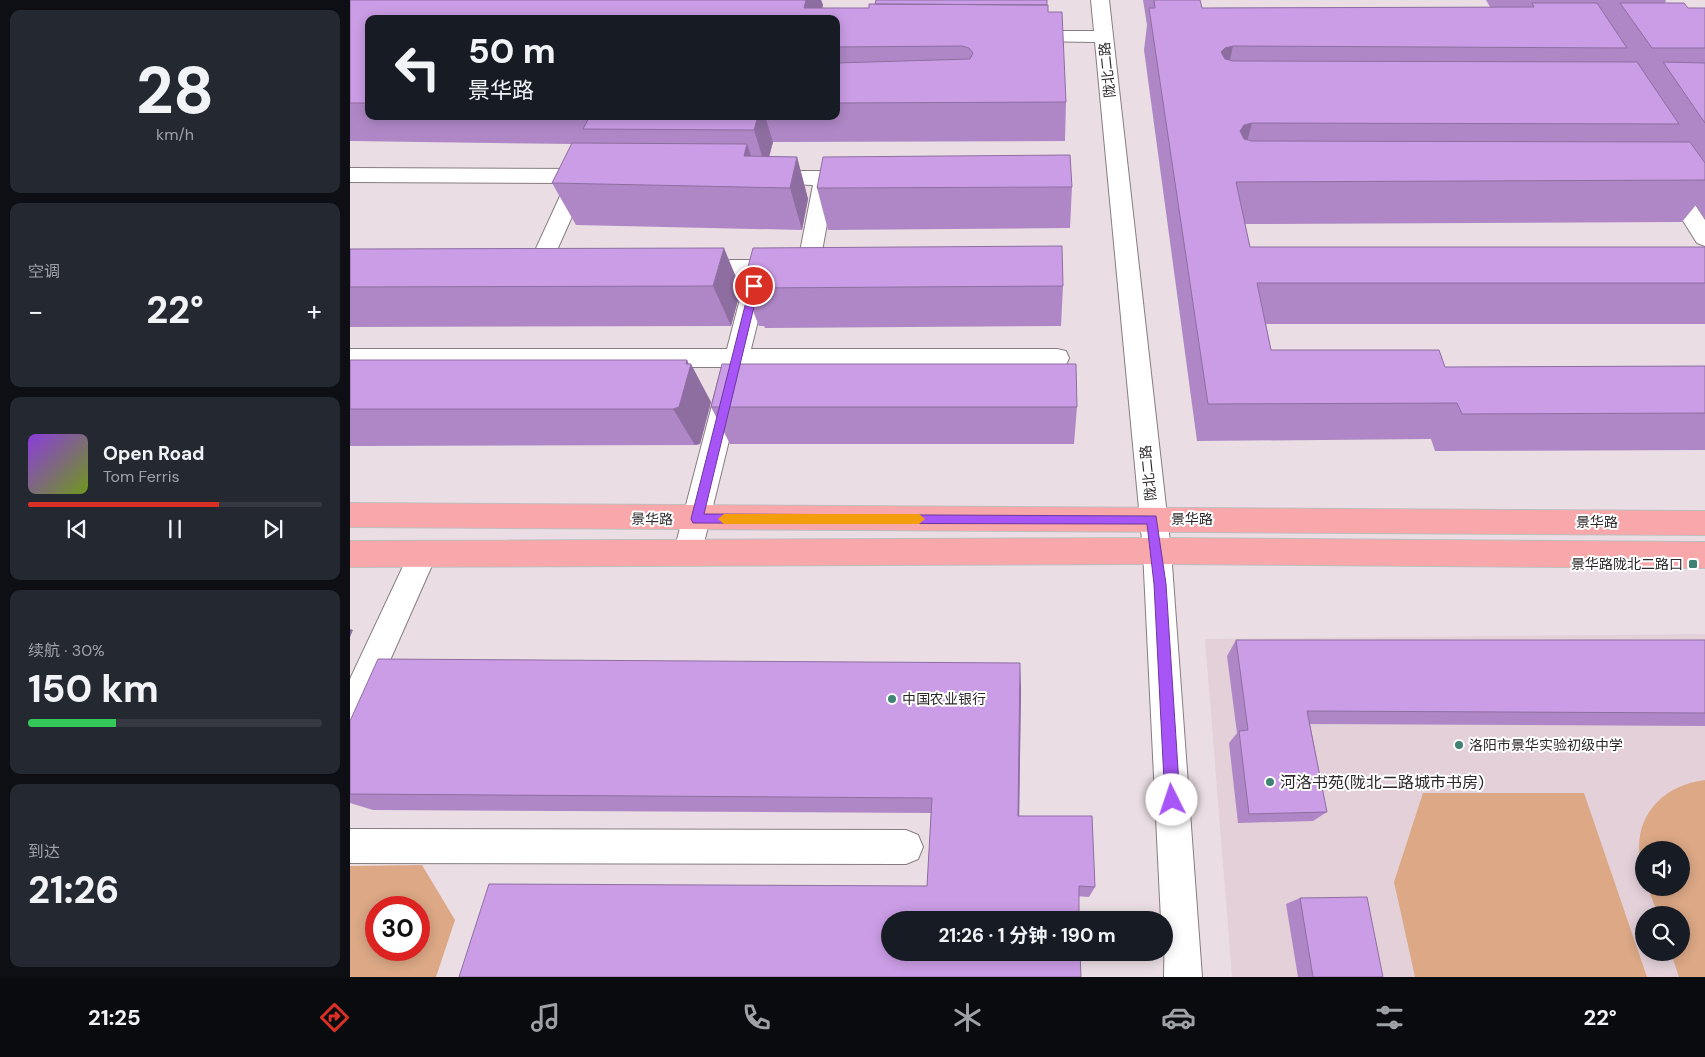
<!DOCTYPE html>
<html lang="zh">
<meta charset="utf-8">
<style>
:root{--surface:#171b24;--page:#242831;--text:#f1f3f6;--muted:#9ea1a6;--line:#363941;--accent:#d93025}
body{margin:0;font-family:"DM Sans","Noto Sans SC",sans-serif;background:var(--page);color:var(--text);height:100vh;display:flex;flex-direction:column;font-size:19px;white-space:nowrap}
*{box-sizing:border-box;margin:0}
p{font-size:16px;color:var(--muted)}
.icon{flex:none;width:28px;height:28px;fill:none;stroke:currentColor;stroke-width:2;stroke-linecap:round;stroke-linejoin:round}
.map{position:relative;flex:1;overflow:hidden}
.details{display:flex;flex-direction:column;gap:10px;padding:10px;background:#0d0f14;width:350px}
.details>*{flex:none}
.banner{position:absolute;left:15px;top:15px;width:475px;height:105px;border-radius:10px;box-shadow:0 2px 12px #0003;background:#171b24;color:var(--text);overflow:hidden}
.fabs{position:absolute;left:1285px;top:841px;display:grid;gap:10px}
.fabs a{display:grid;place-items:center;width:55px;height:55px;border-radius:50%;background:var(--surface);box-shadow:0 2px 12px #0003;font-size:25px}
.speed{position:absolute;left:15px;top:896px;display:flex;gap:10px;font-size:25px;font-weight:700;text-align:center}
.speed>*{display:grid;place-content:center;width:65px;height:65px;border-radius:50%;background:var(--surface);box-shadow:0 2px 12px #0003;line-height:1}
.speed .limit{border:8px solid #d22;background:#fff;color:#111}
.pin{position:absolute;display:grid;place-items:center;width:42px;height:42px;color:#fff;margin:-21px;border:2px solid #fff;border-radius:50%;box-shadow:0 1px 5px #0007}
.me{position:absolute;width:55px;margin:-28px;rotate:356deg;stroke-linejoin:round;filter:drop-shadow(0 0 4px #0008)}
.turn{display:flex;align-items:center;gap:18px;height:105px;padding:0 20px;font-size:22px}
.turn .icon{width:65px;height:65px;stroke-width:2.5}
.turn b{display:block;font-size:35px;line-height:42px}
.big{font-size:38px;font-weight:700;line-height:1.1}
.details .tile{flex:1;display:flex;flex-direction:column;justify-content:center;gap:8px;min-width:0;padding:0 18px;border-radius:10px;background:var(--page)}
.details .dial{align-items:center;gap:0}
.dial b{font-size:65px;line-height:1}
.song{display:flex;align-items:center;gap:15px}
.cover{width:60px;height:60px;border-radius:8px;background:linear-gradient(135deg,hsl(270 70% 55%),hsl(80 70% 35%))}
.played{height:5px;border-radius:2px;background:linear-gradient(90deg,var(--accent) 65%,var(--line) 65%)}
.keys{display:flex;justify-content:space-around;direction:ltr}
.heat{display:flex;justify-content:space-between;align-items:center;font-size:28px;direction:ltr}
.charge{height:8px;border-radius:4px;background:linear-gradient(90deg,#34c759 30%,var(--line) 0)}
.trip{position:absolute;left:531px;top:911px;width:292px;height:50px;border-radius:25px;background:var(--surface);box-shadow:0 2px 12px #0003;font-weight:700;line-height:50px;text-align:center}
.dock{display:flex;height:80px;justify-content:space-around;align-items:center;background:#090b0e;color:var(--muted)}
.dock .icon{width:35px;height:35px}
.dock .on{color:var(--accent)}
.dock b{font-size:22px;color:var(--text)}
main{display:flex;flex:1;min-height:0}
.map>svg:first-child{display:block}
</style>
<main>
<section class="details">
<div class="tile dial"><b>28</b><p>km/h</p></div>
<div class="tile"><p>空调</p>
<div class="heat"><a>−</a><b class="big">22°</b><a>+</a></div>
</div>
<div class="tile">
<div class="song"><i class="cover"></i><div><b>Open Road</b><p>Tom Ferris</p></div></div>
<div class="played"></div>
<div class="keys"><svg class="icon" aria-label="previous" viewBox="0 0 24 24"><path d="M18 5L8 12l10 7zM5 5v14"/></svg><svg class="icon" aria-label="pause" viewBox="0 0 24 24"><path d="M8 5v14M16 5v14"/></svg><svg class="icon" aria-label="next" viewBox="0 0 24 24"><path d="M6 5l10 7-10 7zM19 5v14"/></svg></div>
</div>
<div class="tile"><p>续航 · 30%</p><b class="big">150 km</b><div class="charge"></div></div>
<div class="tile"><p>到达</p><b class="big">21:26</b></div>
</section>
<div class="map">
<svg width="1355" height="977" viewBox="0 0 1355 977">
<rect width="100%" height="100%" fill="#eadee4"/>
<path fill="#e3d0d9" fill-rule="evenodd" d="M1355,634V977H882L855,639ZM1294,850H1331V888H1294ZM1294,915H1331V952H1294Z"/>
<path fill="#dca886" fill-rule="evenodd" d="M1355,780V977H1329L1321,953L1331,952V915H1308L1298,888H1331V850H1294V874C1277,826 1306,786 1355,780Z
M1073,793H1234L1297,977H1065L1044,882Z
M72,865L105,920L86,977H0V866ZM26,908H69V950H26Z"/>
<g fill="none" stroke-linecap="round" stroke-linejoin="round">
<defs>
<path id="minor" d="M741,0H759L821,551L852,977H814L815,920H811L793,551L745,42L677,41L671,40L668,36L671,32L677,31H744Z
M0,168L243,169L250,171L253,176L250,181L237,183L199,268L196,274L188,276L180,274L177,268L216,183L0,182Z
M416,171H506L513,173L517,178L513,183L484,185L469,268L466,274L458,276L450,274L447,269L444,274L419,276L401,349H707L716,351L719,358L716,365L707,367H397L352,551L348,560L338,564L328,560L324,551L372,367H0V349H377L396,276H344L336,274L333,268L336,262L344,260H436L444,262L447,267L463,185L409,183L405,178L409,173Z
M1319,174L1326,176L1355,220V246L1347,243L1308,181L1312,176Z
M73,541L83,545L87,554L11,726L0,731V679L63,545Z
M0,829L556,830L568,835L573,847L568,859L556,864L0,863Z"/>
<path id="major" d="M0,503L1355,511V535L0,527Z
M807,538L1355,542V568L807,564L0,567V541Z"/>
</defs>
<use href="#minor" stroke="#877c81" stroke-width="2"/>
<use href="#major" stroke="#c0bfbf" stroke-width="2"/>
<use href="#minor" fill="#fff" fill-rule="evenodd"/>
<use href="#major" fill="#f8a7aa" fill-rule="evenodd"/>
</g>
<path fill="#af87c6" d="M0,0H471L473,5L472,8H519L698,12L716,102L715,141L423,142L419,156L447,157L458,199L452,230L226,225L202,183L222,144L0,141V103H19V116H486V19Z
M793,0H850L852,8L1140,7L1136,0H1316L1315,3L1338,8H1355V219L1346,205L1332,222L895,224L900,247H1355V324H916L921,350L1095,367L1355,366V450L1085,451L1081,439L847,441L794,50L797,25Z
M722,187L720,228L478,230L467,188Z
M0,249L391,289L381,326L0,327Z
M393,286H713L711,326L415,328L414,326H409Z
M0,360L339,364L361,402L350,444L345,445L0,446Z
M361,407H727L724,444H380Z
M886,640H1355V726L960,724L977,812L963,821L888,823L879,743L887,733L877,656Z
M671,687L669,816L745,887L739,897L577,886L581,813L23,810L0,803V721Z
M950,898L1033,977H948L936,904Z"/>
<path fill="#8e6ea1" d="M456,0H471L473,5L469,19L454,8Z
M883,46L874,88L871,52L875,48Z
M408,116H415L423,142L416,169L404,130Z
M902,123L891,165L890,131L894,125Z
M397,144L411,186L394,156Z
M447,157L458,199L452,230L440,188Z
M374,248L391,289L381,326L363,286Z
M337,360L340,366L341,364L361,402L350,444L345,445L323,409Z
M0,629L3,630L0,637Z
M670,663L671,687L669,831L668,816Z"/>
<path fill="#cb9de6" stroke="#8e6ea1" d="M0,0H456L454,8H519V4L698,5V12H712L716,102L486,103V63L620,59L623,53L619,48L612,46L486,47V19H19V103H0Z
M526,0H697V5L525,4Z
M804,0H850L852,8L1184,7L1182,3H1247L1277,48L883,46L875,48L871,52L875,59L883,61L1287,62L1329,124L902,123L894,125L890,131L894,139L902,141L1340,142L1355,163V180L886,182L900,247H1355V283H907L921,350H1089L1095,367L1355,366V413L1112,414L1107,403L858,404L799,8H805Z
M1270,3H1334L1338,8H1355V48H1302Z
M1313,62L1355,63V123Z
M240,116H408L404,130L233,129Z
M222,143L397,144L394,156L447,157L440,188L202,183Z
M720,155L722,187L467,188L473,157Z
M712,246L713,286L399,288L400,286H393L403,248Z
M374,248L363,286L0,287V249Z
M0,360H337L336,364H341L329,407L323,409H0Z
M372,364H726L727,407H361Z
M886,640H1355V713L957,711L977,812L899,814L889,731L898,730Z
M28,659L670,663L668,816H742L745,887L729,886V920H540V952H730L731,977H109L139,884L577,886L582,798L0,794V721Z
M1017,897L1033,977H963L950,898Z"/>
<path fill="#a855f7" stroke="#6d37a1" d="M404,283L409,286L354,514L806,516L816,584L830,800L827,805L822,807L818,805L815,800L804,584L797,524L343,523L341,519L400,286Z"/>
<path fill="#f59e0b" d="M374,514H569L575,519L569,524H374L368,519Z"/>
<g fill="#408274" stroke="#fff" stroke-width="2">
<rect x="1338" y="559" width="10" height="10" rx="2.5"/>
<circle cx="542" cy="699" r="5"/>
<circle cx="1109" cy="745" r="5"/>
<circle cx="920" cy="782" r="5"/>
</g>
<g text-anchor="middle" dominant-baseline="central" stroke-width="4" stroke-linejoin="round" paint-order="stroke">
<g font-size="14" fill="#2d292b" stroke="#fff">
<text transform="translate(757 70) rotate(-96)">陇北二路</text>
<text transform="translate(798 473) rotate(-96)">陇北二路</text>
<text transform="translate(302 519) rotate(1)">景华路</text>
<text x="842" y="519">景华路</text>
<text x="1247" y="522">景华路</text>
</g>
<g font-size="14" fill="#2d292b" stroke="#fff" text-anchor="start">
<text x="1333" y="564" text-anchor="end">景华路陇北二路口</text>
<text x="552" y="699">中国农业银行</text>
<text x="1119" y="745">洛阳市景华实验初级中学</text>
</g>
<g font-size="16" fill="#2d292b" stroke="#fff" text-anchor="start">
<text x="930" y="782">河洛书苑(陇北二路城市书房)</text>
</g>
</g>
</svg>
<div class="fabs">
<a><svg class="icon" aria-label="sound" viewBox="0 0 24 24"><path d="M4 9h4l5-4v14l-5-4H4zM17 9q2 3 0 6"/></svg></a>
<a><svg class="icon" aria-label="search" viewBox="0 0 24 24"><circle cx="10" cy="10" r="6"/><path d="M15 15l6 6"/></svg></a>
</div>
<div class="speed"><div class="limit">30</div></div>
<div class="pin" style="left:404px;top:286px;background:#d93025"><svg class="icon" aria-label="arrive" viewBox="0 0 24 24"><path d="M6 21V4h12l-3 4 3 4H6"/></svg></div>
<svg class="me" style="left:822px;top:800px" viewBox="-20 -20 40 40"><circle r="19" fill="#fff"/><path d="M0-13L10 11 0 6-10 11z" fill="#a855f7"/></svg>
<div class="trip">21:26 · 1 分钟 · 190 m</div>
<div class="banner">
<div class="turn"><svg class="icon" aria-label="left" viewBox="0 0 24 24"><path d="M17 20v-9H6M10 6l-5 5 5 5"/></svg><div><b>50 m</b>景华路</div></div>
</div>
</div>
</main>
<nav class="dock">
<b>21:25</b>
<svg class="icon on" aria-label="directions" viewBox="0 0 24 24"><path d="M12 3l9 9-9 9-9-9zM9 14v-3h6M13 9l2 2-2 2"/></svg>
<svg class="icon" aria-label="music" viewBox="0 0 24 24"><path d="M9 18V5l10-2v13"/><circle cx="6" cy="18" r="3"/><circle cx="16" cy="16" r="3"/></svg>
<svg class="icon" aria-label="phone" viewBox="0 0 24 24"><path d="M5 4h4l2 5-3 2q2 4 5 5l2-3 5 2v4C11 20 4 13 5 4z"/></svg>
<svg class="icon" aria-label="climate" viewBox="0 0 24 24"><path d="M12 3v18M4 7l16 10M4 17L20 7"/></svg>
<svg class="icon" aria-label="car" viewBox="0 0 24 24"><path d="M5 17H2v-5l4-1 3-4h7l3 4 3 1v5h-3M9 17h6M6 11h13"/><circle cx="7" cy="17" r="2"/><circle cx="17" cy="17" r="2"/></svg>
<svg class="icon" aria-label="filters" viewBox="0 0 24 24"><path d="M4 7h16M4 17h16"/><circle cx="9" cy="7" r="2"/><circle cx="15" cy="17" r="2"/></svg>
<b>22°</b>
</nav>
